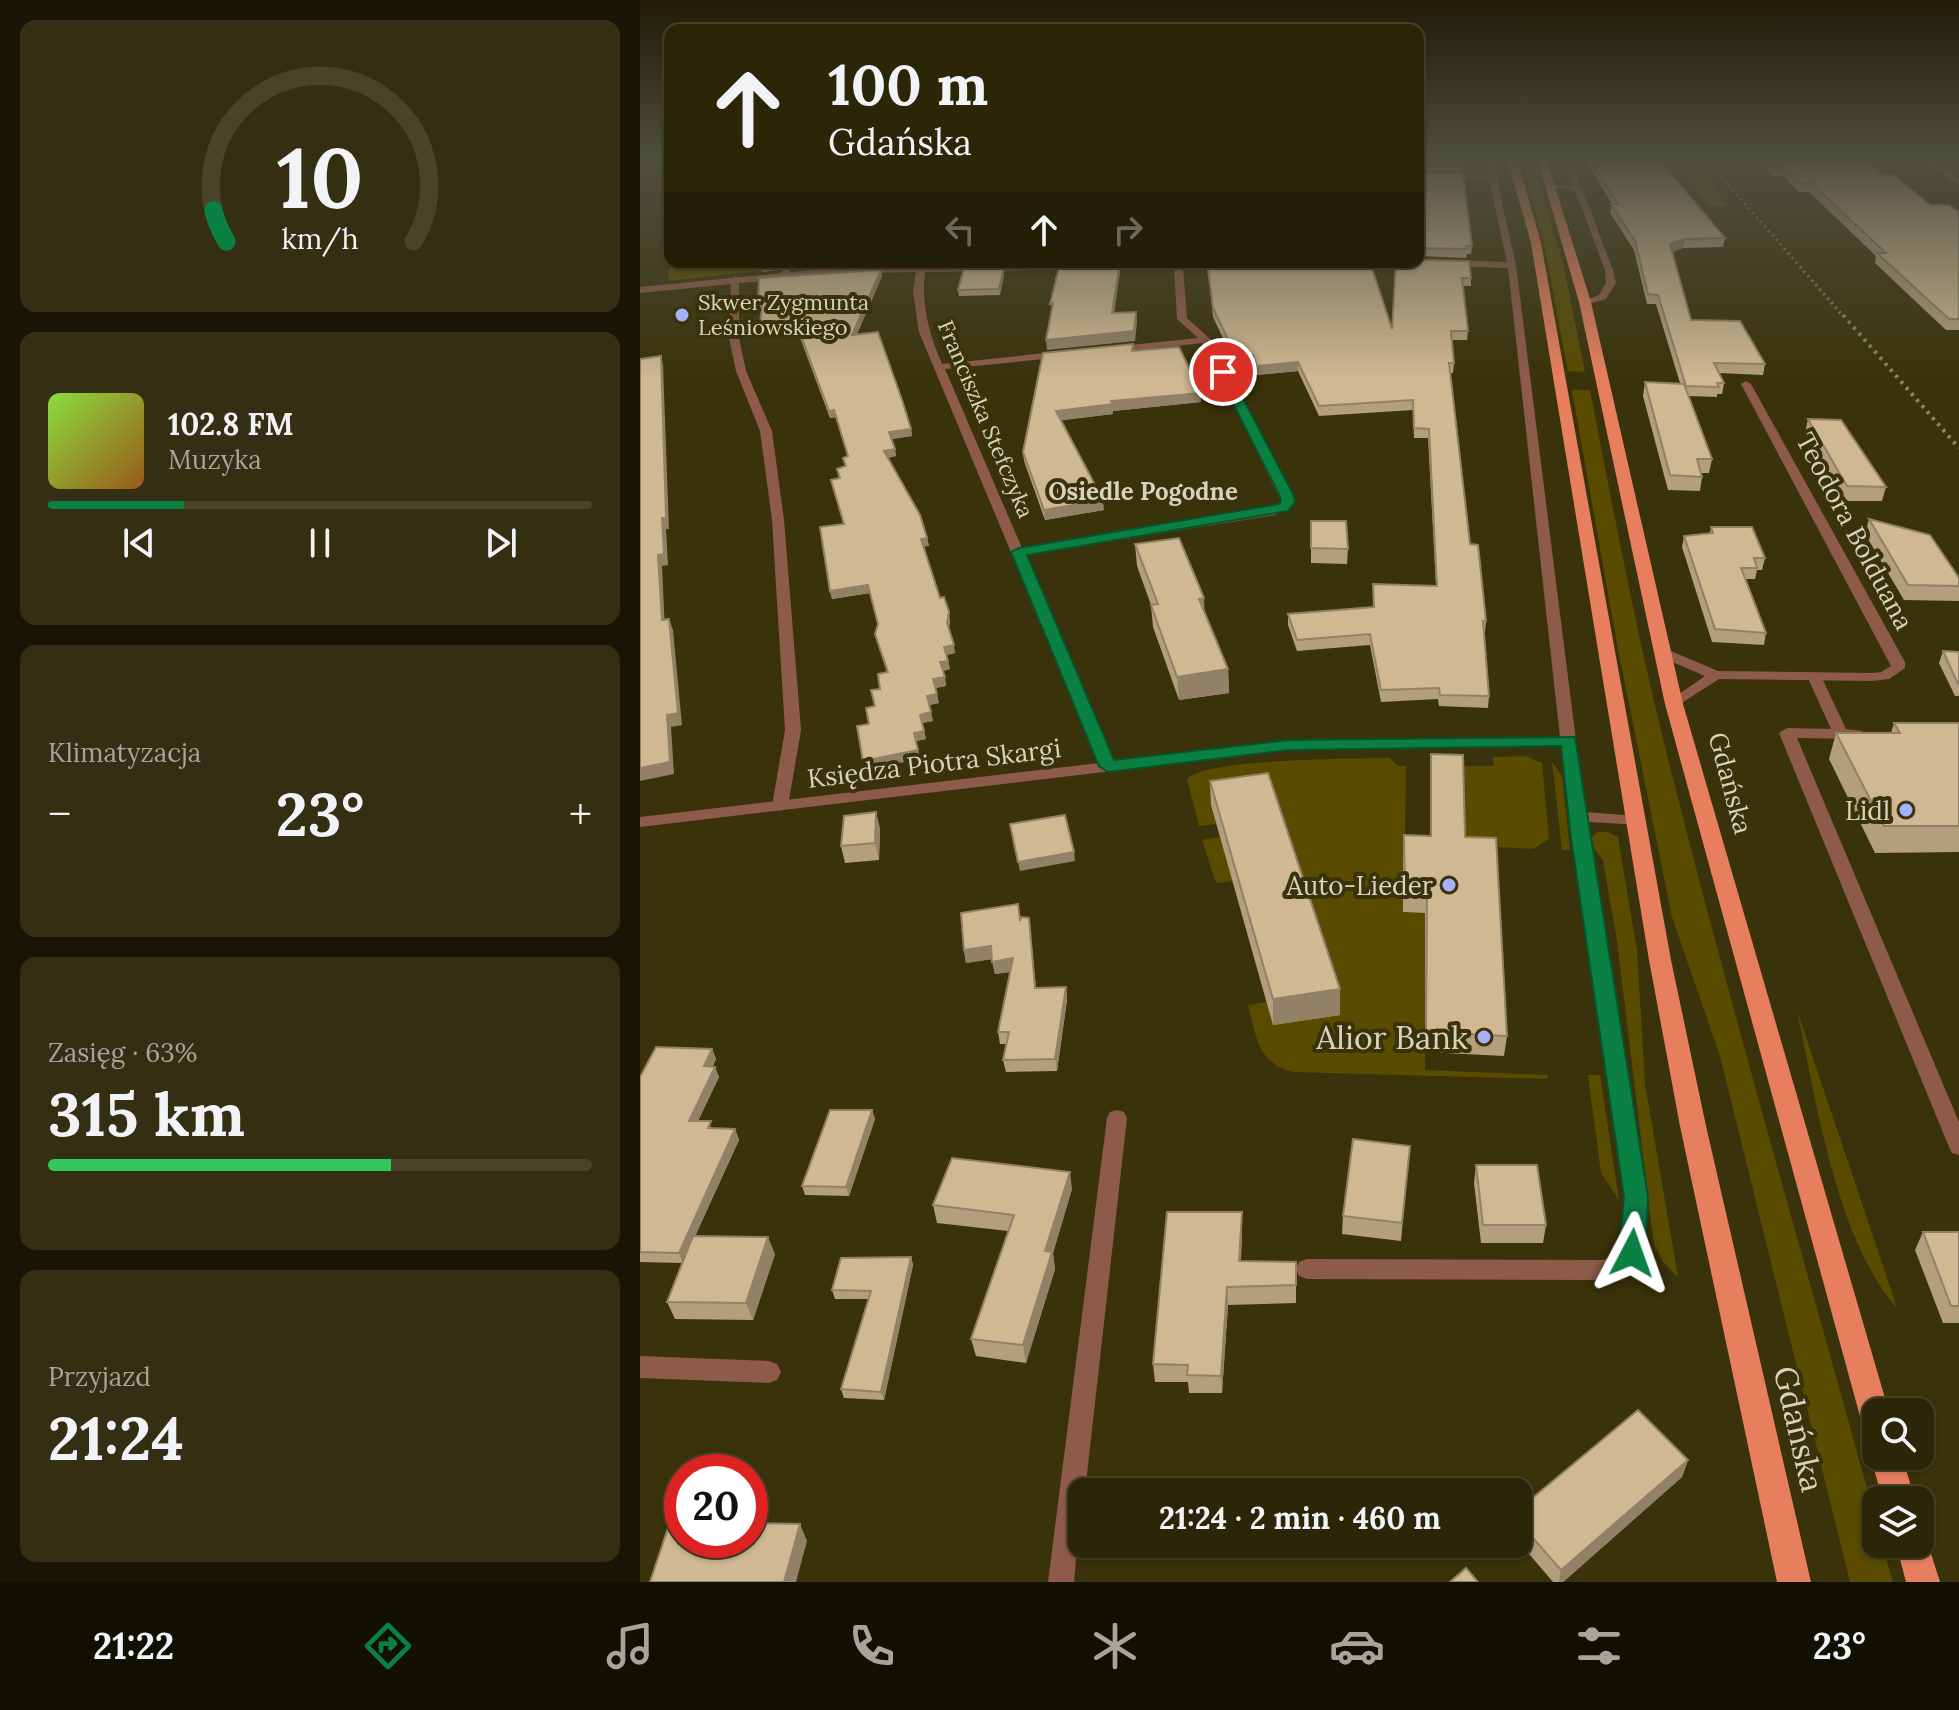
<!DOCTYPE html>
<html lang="pl">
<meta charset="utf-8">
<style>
:root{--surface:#2c2608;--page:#342e12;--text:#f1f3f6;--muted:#a6a59c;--line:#484329;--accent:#0b8043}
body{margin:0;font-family:Lora,serif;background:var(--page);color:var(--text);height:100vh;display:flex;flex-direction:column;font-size:30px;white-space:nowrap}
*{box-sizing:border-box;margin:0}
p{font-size:26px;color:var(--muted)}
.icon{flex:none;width:44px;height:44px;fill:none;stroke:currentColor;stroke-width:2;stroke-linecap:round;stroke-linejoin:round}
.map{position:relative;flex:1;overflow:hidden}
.details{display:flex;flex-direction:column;gap:20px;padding:20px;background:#181504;width:640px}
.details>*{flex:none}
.top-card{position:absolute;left:24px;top:24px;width:760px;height:244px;border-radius:16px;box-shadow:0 2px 6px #0004,0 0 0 2px var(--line);background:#2c2608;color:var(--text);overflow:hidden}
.fabs{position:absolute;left:1222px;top:1398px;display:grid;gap:16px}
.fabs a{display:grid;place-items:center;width:72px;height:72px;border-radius:16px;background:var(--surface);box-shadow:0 2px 6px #0004,0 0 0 2px var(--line);font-size:40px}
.speed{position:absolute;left:24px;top:1454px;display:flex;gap:16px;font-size:40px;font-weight:700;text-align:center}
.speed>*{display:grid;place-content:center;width:104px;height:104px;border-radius:50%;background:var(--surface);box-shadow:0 2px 6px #0004,0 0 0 2px var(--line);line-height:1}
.speed .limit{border:12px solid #d22;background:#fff;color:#111}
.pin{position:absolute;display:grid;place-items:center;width:68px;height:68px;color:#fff;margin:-34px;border:4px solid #fff;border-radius:50%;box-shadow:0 2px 8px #0007}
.me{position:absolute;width:88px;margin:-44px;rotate:4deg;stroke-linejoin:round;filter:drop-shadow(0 0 6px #0008)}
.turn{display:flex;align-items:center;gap:28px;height:168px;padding:0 32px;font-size:36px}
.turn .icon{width:104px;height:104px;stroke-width:2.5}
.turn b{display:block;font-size:56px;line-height:68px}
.lanes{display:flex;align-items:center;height:76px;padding:0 32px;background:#0003;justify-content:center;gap:40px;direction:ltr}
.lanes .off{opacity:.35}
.big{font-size:60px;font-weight:700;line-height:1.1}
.details .card{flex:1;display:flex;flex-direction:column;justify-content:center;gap:12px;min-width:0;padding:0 28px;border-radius:16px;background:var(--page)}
.details .dial{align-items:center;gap:0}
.dial svg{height:208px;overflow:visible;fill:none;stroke:var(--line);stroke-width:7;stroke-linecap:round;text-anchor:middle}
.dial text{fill:var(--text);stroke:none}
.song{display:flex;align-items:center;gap:24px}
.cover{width:96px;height:96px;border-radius:12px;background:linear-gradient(135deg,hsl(90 70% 55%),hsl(30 70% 35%))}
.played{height:8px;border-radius:4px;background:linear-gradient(90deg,var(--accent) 25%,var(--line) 25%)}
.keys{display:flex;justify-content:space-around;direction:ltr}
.heat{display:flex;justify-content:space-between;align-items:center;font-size:44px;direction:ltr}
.charge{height:12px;border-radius:6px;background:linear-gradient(90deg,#34c759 63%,var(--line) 0)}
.trip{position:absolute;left:428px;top:1478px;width:464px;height:80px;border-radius:16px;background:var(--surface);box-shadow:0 2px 6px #0004,0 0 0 2px var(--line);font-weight:700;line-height:80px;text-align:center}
.tabs{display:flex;height:128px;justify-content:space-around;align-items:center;background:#120f03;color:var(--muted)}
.tabs .icon{width:56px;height:56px}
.tabs .selected{color:var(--accent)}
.tabs b{font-size:36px;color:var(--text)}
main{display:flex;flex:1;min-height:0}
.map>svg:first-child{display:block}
</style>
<main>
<section class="details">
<div class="card dial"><svg viewBox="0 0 100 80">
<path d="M14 69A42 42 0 1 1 86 69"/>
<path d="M14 69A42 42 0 0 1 9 57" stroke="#0b8043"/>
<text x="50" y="56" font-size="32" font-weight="700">10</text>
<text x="50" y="72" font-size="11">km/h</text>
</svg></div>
<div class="card">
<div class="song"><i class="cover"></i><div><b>102.8 FM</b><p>Muzyka</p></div></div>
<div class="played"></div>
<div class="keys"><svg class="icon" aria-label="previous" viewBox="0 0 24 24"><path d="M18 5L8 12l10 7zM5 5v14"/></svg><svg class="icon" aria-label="pause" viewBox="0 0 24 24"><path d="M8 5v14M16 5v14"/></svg><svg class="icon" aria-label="next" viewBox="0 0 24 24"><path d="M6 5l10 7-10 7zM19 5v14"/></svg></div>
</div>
<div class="card"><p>Klimatyzacja</p>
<div class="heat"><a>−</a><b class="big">23°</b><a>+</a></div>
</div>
<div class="card"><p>Zasięg · 63%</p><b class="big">315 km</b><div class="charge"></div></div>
<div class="card"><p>Przyjazd</p><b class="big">21:24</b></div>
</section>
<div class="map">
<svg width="1319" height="1582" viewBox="0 0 1319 1582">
<rect width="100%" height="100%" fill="#3a320a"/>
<path fill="#594c00" d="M880,158H891L895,170L923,263L945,372L928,371L903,239Z
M1030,158H1051L1092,211L1088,207L1070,206Z
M35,262H142L139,269L28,281L29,270Z
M932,390H950C974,515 998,640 1029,763C1093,1017 1167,1269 1236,1521V1544H1242L1253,1582H1210L1080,1056L1032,917L977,644Z
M885,756L902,763L909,839L893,849L823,845L821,766H854L853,757Z
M750,758L758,766H766L764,912L785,913V1070L907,1075L908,1079L653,1072C617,1062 617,1038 608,1005L627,1002L633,1025L577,824L559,826L547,779C568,758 714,759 750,758Z
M912,762L922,776L930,850H922Z
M957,832H968L978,837L997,950L1005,1084L1038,1277L1024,1263L1014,1246L977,941L963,860L948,841Z
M580,837L593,881L576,883L562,840Z
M1157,1010L1257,1308C1196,1239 1176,1100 1157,1010Z
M948,1075H960L979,1200L961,1173Z"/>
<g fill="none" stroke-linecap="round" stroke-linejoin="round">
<path fill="#8e5b4b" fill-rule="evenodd" d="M922,158H930L941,190L934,188Z
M144,262H152L149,274L145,277L141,274Z
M95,276L99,279V338L106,371L132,431L144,520L161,730L148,806L140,811L132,806L145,730L132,520L120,431L96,371L89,338L91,279Z
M1174,672L1181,676L1206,729L1222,731L1225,734L1217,739L1157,738L1319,1122V1155L1312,1153L1309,1147L1139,733L1147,728L1191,729L1167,676Z
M937,812L945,817L1007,1197L1003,1253C995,1271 980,1274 963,1280L667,1279L659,1276L656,1269L659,1262L667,1259L963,1260L975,1256L981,1249L985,1197L929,817Z
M0,1356L129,1361L137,1364L141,1372L137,1380L129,1383L0,1378Z"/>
<path fill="#8e5b4b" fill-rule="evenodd" d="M844,158H852L876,265L945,812L996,816L1002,817L1004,821L1002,825L931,821L921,746L649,750L0,827V817L459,763L279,332L273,291L276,272L192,274L0,293V287L192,268L277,267L278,262H286V267L589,262L593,265L589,268H543L547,318L571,340L654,502L652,505L635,515L385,555L474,761L649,740L920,737L868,268L775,265L771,262H778V259L867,262L849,180L778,177V173L848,176ZM534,268L537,319L558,338L471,347L466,350L471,353L563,343L641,501L631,508L382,548L305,369L424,357L429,354L424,351L302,364C289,333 281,305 285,272Z
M908,184L942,188L973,270L976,283L966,299L945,305L940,302L959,295L966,283L965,270L935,190L911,188Z
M1106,381L1111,384L1265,662V668L1249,679L1232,681L1079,679L1034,708L1027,704L1029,701L1065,676L1016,655L1014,652L1016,649H1026L1078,671L1232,673L1241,672L1251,666L1101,384Z
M477,1110L484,1112L487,1118L445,1492H442L434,1582H408L467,1118L470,1112Z"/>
<path fill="#8e5b4b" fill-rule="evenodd" d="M1280,158H1289L1319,180V186Z"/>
<path fill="#e77f5f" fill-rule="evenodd" d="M867,158H877L901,243L1031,960L1066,1126L1171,1582H1137L1040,1126L1009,960L891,243Z
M897,158H906L951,302L1043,704L1249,1412H1236V1435L1225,1430L1221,1420L1025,704L939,302Z
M1236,1445V1456H1262L1275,1500H1243L1230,1456Z
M1280,1531L1288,1544L1300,1582H1266L1256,1544H1280Z"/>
<path stroke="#8c8667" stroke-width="3" stroke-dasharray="2 4" stroke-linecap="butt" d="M1065,158L1204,317"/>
<path stroke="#8c8667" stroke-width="4" stroke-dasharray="3 5" stroke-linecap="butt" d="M1203,315L1319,448"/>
</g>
<path fill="#b39e7e" d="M778,158L822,165L821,172L778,170Z
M944,158H1018L1085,238L1083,247L1043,248L1033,252L1051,320L1125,364L1123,375L1079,373L1084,383L1082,394H1077V397L1049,396L1072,459L1069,473H1061L1062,477L1060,491L1028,490L1003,396L1005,382L1040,383L1016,304H1007L994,250L970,213L972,204Z
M1115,158H1223L1243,175L1290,205L1319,212V330H1306L1235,263L1236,256L1169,192H1159L1143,176H1132Z
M778,172L832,246L831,254H827L826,258L778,256Z
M152,262H249L248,264L153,269Z
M328,262H367V263L328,264Z
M756,262L831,278V286H823L828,331L827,340H812L814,363L813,373H810L830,544L846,621L845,632H844L849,696L848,708L799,706L798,699L741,702L730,645L657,651L648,625V614L733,607L796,585L788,438H774L773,410L679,416L658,371L617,375L613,364L596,366L573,317L568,270L752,329Z
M241,270L242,276L217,334L271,429L272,436L252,439L256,456L248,458L287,538L289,546H283L300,598L310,620L309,629L315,653L306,655L310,669L303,671L306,686L295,688L299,703L289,705L293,721L282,723L286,739L276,741L280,759L225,769L229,724L247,672L237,642L235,634L238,625L230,593L192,599L190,591L203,524L199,478L197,469L205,467L203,458L208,457L196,417L190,418L159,335L135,337L134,332L121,334V308L119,309L118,302Z
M364,274L360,295L319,296L318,290Z
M493,344V351L561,393V402L473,411V414L421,420L464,510L405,520L384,461L383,452Z
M1168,419L1246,487L1242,501H1204L1165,433Z
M1229,519L1319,578V601L1264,600L1225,534Z
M671,521L708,549L707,564L671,563Z
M1071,527L1125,558L1122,570H1117L1115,579H1106L1126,633L1124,645L1072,642L1042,547L1044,536L1070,533Z
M495,544L565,614L588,669L589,693L539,700L513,627L511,605L497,566Z
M1303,651L1319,652V696H1315L1299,663Z
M1254,723H1319V852L1235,853L1189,759L1196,733H1251Z
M791,754L825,837L867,1036L864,1056L785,1052V913L763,912V855L764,835L790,836Z
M570,781L700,989V1015L633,1025L571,805Z
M236,812L240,829L239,860L205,863L201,846Z
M389,918L396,988L426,987L427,1000L417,1071L366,1072L363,1060L366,1044H360L358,1032L370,972L355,974L352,959L326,963L324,950L380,920Z
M72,1049L76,1059L73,1066L75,1067L79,1077L58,1121L73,1128L95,1129L99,1140L55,1236L135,1254L113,1320L35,1319L27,1302L42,1263L0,1262V1077Z
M232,1110L235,1119L209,1196L165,1195L162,1186Z
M768,1164L761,1241L702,1234L703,1216Z
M836,1165L906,1225L903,1243H841L834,1183Z
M432,1189L413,1253L415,1269L386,1363L336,1356L331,1339L368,1231L297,1223L293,1205Z
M602,1230L601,1261L656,1262V1303L588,1305L582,1393H549L548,1382H515L513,1364Z
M1283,1232H1319V1323H1303L1275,1250Z
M271,1257L273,1265L244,1400L204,1398L201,1389L229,1299H195L192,1290Z
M1048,1460L1042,1477L923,1582H913L878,1541V1510Z"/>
<path fill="#928167" d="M1045,239L1043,248L1029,253L1030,244Z
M143,262L139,270L122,272L120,264Z
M480,262V272L473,323L472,313Z
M364,268V274L360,295L359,289Z
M241,270L242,276L214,341L212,335Z
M496,312L497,322L495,341L407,350L406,340Z
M133,326L158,328L159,335L135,337L134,332L121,334L120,327Z
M613,355V364L596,366V356Z
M21,356L23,365L29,529H26L28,565L22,566L25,632L22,620L18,555L22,518Z
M658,362V371L617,375V366Z
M561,393V402L473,411V414L417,421L416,411L471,401Z
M194,410L196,417L190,418L189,411Z
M271,429L272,436L251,439L249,432Z
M255,449L256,456L245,458L244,451Z
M463,500L464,510L405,520L404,510Z
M287,538L289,546L282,547L281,539Z
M228,585L230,593L192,599L190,591Z
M564,598L565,621L559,599Z
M309,612L310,620L308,631L307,623Z
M29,619L33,630L42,725L31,727L34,774L0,781V768L27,715Z
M314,645L315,653L305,655L304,647Z
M308,661L310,669L302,671L300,662Z
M588,669L589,693L539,700L537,677Z
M305,677L306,686L295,688L293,679Z
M297,694L299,703L289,705L287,696Z
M291,712L293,721L282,723L280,715Z
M284,731L286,739L276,741L274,733Z
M278,750L280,759L225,769L223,761Z
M236,812L240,829L239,860L235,843Z
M434,852L435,861L380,871L378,862Z
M351,946L353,959L326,963L324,950Z
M373,958L375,971L355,974L352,962Z
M426,987L427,1000L417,1071L415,1059Z
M700,989V1015L633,1025V999Z
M72,1049L76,1059L68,1076L64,1066Z
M75,1067L79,1077L53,1131L49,1121Z
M232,1110L235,1119L209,1196L206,1187Z
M95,1129L99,1140L43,1263L39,1253Z
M430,1172L432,1189L413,1253L415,1269L386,1363L383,1345L405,1251Z
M602,1212V1230L600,1279L599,1261Z
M128,1237L135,1254L113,1320L106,1303Z
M271,1257L273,1265L244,1400L241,1392Z
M587,1287L588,1305L582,1393L581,1376Z
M1048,1460L1042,1477L923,1582H919L921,1570Z
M160,1524L167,1541L156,1582H144Z"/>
<path fill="#d0b893" stroke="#928167" stroke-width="2" d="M778,158H821L822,165L778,163V164Z
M950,158H1018L1085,238L1045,239L1030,244L1051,320L1100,321L1125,364L1074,363L1084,383H1077L1079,387L1046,386L1018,295L1008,294L995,241L971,204H978Z
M1125,158H1223L1243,175H1254L1290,205H1309L1319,212V319H1309L1237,253H1246L1171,183H1161L1145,167H1134Z
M778,172L823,174L832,246H826L827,249L778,248Z
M778,260L829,261L831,278H822L828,331H811L814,363H809L830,544L838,545L846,621H843L849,696L800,695L799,688L741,690L730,634L657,640L648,614L734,607L733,584L797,586L789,429L774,428L773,400L679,406L658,362L617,366L613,355L596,356L573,308L567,262H730L752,329L756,262H778Z
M480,262L472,313L496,312L494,331L406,340L413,303L410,304L420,263Z
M324,268H364L359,289L318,290Z
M241,270L212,335L238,332L262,400L271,429L249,432L255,449L244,451L280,515L287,538L281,539L300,598L304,597L309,612L307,623L314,645L304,647L308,661L300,662L305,677L293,679L297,694L287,696L291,712L280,715L284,731L274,733L278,750L223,761L217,726L229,724L226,708L235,706L231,690L240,689L238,674L248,672L235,634L238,624L228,585L190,591L180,527L204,524L191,480L200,478L197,469L206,466L203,458L208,456L194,410L189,411L158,328L133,330V326L120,327L122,302H118L119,278Z
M493,344L492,351L539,347L561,393L471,401L473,404L416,411L463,500L404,510L383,452L403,353Z
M21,356L26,518H22L24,554L18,555L22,620L29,619L38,713L27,715L30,762L0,768V359Z
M1005,382L1044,384L1072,459H1057L1062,477L1030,475Z
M1168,419L1201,420L1246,487L1207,486Z
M1229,519L1290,535L1319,578V586L1268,585Z
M671,521H706L708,549L671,548Z
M1071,527H1112L1125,558H1114L1117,568H1101L1126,633L1075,629L1044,536L1073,533Z
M539,538L564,598L559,599L588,669L537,677L511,605L518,604L495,544Z
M1303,651L1319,652V684H1318Z
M1254,723H1319V826H1244L1196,733H1260Z
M791,754L823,755L825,837L856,838L867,1036L786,1032L787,893H765L764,835L791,836Z
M628,773L700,989L633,999L570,781Z
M236,812L235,843L201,846L204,816Z
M425,815L434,852L378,862L370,824Z
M378,904L380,921L381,917L389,918L395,988L426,987L415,1059L363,1060L369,1032H358L373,958L352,962L351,946L324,950L321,913Z
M16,1047L72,1049L64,1066L75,1067L49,1121H71L68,1128L95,1129L39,1253L0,1252V1077Z
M190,1110H232L206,1187L162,1186Z
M713,1139L770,1146L762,1223L703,1216Z
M312,1158L430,1172L405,1251L412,1252L383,1345L331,1339L374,1215L293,1205Z
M836,1165H897L906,1225H843Z
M527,1212H602L599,1261L656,1262V1285L587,1287L581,1376L547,1375L548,1365L513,1364Z
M1283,1232H1319V1306H1311Z
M53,1236L128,1237L106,1303L27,1302Z
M271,1257L241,1392L201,1389L231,1291L192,1290L201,1258Z
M998,1410L1048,1460L921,1570L878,1521V1510Z
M30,1522L42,1523V1540H110V1523L160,1524L144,1582H10Z
M826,1568L838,1582H810Z"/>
<linearGradient id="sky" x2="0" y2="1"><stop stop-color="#201c06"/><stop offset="0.42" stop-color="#4f4f3e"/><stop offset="1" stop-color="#4f4f3e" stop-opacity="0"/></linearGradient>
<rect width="1319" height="380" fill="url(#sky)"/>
<path fill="#0b8043" stroke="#07532c" stroke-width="2" d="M583,369L589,372L653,494L655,502L648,511L387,555L474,760L649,740L935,737L1008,1197L1005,1253L1001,1261L992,1264L983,1261L979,1253L984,1197L931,838L921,746L649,750L468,772L459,766L371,552L379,548L639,504L641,501L639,494L577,372Z"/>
<g fill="#a6b1fc" stroke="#3a320a" stroke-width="3">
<circle cx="42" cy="315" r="8"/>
<circle cx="1266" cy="810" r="8"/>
<circle cx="809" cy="885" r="8"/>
<circle cx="844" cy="1037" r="8"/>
</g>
<g text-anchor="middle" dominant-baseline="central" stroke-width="8" stroke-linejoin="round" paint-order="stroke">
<g font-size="22" fill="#d7d3be" stroke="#3a320a" text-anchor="start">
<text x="58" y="302">Skwer Zygmunta<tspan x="58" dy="25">Leśniowskiego</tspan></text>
</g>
<g font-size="22" fill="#d7d3be" stroke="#3a320a">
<text transform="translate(346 419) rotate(67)">Franciszka Stefczyka</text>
</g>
<g font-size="24" font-weight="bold" fill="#d7d3be" stroke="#3a320a">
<text x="503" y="491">Osiedle Pogodne</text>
</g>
<g font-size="26" fill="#d7d3be" stroke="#3a320a">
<text transform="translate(1215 531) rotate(62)">Teodora Bolduana</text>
<text transform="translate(294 763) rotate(-7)">Księdza Piotra Skargi</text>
<text transform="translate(1091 783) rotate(75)">Gdańska</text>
</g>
<g font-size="26" fill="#d7d3be" stroke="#3a320a" text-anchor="end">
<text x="1250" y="810">Lidl</text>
<text x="793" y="885">Auto-Lieder</text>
</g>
<g font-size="32" fill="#d7d3be" stroke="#3a320a" text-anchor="end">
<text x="828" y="1037">Alior Bank</text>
</g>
<g font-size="32" fill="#d7d3be" stroke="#3a320a">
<text transform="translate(1159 1429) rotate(77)">Gdańska</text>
</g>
</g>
</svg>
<div class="fabs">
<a><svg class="icon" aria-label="search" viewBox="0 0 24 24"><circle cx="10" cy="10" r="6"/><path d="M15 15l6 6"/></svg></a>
<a><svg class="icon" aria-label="layers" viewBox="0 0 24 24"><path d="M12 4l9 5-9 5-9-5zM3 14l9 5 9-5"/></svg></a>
</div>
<div class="speed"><div class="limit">20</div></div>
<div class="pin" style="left:583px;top:372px;background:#d93025"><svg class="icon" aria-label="arrive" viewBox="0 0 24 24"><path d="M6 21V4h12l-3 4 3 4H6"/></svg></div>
<svg class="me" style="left:992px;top:1253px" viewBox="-20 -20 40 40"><path d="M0-17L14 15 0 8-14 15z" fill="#0b8043" stroke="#fff" stroke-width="4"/></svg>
<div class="trip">21:24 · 2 min · 460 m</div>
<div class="top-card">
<div class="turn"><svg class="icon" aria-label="ahead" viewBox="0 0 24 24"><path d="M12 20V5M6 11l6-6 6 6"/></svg><div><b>100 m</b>Gdańska</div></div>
<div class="lanes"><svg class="icon off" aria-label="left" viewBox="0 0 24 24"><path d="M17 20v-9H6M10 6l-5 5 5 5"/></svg><svg class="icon" aria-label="ahead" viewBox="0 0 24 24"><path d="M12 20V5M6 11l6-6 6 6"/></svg><svg class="icon off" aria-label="right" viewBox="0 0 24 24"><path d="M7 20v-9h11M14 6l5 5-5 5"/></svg></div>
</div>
</div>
</main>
<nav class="tabs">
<b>21:22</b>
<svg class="icon selected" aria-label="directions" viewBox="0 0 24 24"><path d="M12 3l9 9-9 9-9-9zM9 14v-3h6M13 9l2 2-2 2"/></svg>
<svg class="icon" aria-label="music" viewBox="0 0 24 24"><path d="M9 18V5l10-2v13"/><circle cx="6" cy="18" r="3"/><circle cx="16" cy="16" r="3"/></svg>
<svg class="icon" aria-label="phone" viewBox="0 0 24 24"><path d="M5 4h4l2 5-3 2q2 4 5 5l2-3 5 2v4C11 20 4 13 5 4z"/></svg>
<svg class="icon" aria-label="climate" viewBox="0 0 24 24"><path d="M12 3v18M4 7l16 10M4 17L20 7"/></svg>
<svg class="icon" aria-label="car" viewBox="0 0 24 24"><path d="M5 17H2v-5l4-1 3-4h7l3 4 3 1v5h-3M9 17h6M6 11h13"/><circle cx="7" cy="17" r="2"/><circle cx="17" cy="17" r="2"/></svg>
<svg class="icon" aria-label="filters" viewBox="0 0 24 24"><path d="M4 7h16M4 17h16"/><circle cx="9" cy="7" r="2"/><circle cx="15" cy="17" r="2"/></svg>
<b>23°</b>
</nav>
